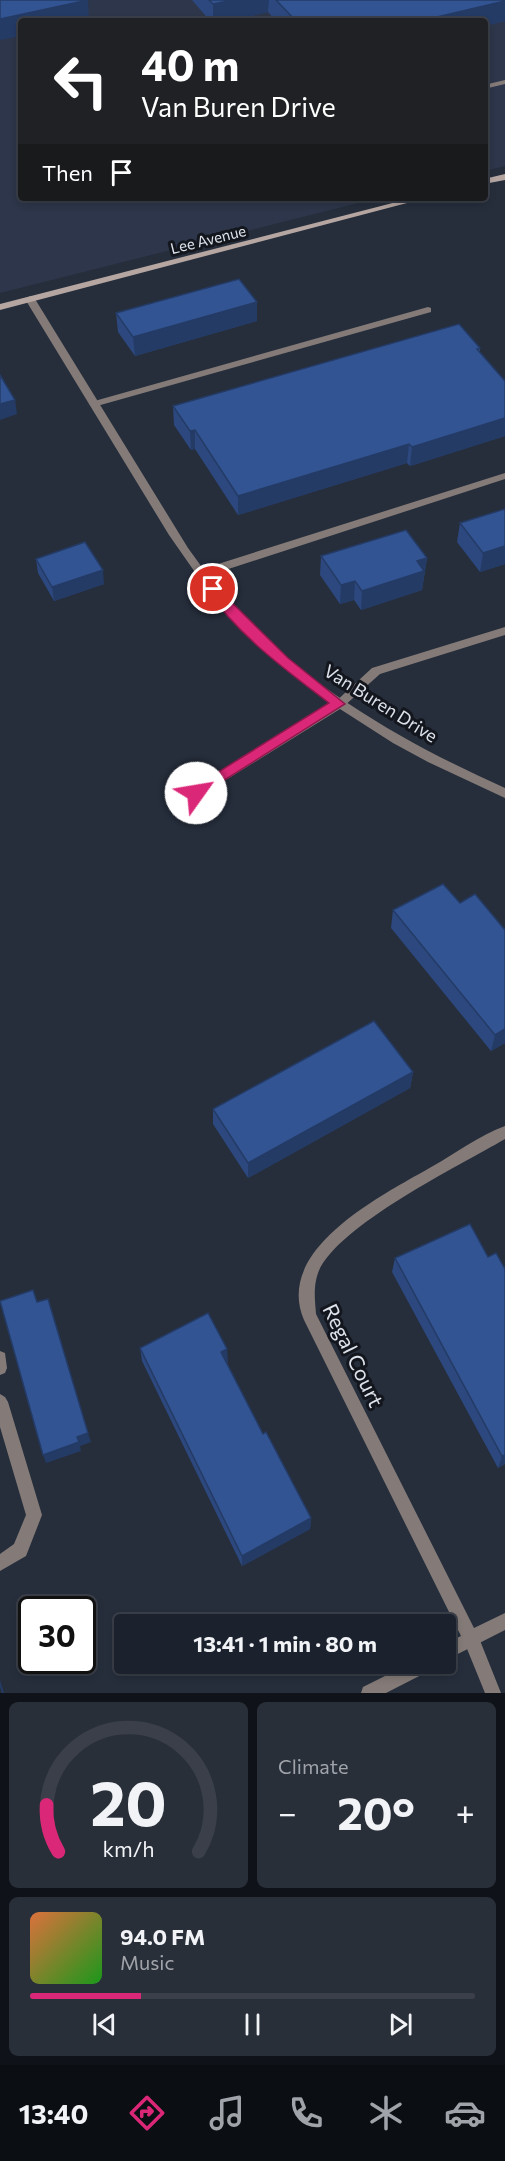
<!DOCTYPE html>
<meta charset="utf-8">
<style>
:root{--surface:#1c222d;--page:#292f39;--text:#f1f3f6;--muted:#a0a4aa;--line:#3a3f49;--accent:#db2777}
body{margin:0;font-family:Commissioner,sans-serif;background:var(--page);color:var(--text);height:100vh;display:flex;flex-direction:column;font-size:22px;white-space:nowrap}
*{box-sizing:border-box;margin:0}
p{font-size:20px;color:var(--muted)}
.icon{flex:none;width:33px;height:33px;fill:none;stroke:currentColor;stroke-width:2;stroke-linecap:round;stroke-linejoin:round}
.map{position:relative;height:1693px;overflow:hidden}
.details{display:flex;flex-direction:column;gap:9px;padding:9px;background:#0f1319;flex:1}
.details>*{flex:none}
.top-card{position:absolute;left:18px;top:18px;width:470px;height:183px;border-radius:6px;box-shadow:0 3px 9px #0003,0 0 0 2px var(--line);background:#202124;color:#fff;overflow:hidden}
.speed{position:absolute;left:18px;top:1596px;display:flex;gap:12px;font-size:30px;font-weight:700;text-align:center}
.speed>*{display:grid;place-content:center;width:78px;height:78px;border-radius:50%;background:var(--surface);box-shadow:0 3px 9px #0003,0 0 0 2px var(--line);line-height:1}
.speed .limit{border:3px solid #111;border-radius:9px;background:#fff;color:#111}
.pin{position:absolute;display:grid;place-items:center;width:51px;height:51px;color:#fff;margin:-26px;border:3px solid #fff;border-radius:50%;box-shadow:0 2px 6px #0007}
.me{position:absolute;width:66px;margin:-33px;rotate:58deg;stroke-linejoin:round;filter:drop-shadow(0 0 4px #0008)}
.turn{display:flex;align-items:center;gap:21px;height:126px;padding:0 24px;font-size:27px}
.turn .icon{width:78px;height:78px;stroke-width:2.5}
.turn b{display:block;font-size:42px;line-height:51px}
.then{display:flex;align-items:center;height:57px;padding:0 24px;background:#0003;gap:12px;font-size:22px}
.big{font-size:45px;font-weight:700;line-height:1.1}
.details .widget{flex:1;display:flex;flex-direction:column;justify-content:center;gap:9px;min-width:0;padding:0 21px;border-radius:9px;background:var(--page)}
.details .dial{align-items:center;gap:0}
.dial svg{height:156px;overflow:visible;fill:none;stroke:var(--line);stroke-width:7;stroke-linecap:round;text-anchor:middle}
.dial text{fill:var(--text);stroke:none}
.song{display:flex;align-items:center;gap:18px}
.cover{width:72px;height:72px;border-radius:9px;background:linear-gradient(135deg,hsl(20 70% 55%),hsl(120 70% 35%))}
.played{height:6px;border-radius:3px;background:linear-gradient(90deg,var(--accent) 25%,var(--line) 25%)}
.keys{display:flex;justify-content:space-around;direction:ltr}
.heat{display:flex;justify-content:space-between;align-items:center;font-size:33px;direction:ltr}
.details .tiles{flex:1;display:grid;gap:9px;grid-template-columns:1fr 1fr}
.widget:last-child{grid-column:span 2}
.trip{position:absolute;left:114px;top:1614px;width:342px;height:60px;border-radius:6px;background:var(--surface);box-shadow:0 3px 9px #0003,0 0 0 2px var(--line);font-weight:700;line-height:60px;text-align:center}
.tabs{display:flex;height:96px;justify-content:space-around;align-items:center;background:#0b0e12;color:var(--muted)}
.tabs .icon{width:42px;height:42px}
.tabs .active{color:var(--accent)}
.tabs b{font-size:27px;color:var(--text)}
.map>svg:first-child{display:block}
</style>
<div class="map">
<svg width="505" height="1693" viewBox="0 0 505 1693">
<rect width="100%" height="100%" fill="#262e3c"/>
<path fill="#2d364a" d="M0,0H505V166L485,171L484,21H21V198H378L0,293Z"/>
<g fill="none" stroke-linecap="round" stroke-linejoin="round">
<path fill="#847b78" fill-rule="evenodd" d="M505,80V84L484,89V85Z
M428,307L431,308V312L97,406L94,407L89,404L91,402Z
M505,473V479L204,577L200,578L195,574L196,571Z
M505,627V635L380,674L343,707L339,708L333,704L372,668Z
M0,1351L5,1353L7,1368L5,1373L0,1375Z
M0,1394L5,1397L8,1402L42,1515L26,1556L0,1571V1554L14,1544L26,1515L0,1427Z
M471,1631L477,1633L501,1693H485L463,1639L465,1633Z"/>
<path fill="#847b78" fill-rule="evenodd" d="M30,296L35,299L188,548C205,571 221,596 242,616C316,692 409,745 505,788V798L428,762L393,743L340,709L200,796H192L190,793L192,790L331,703L262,649L233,621L206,588L169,535L25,299Z
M505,1126V1139C459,1166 336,1226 318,1273C313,1287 315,1300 316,1314L474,1628L505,1613V1630L446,1660V1643L461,1636L304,1320C273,1248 385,1194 433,1166C456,1153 480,1135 505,1126Z
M409,1664H433L431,1670L386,1693H361L363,1687Z"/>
<path fill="#b5a6a1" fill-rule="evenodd" d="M505,174V180L484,184V179Z
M412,198H426L0,310V304Z"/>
</g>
<path fill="#2c487e" d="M192,0H505V21L484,26V21H276L268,12L230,21H210Z
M116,313L257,321L135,356L118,332Z
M480,348V352L505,381V436L410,466L407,463L238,515L195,449L191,450L174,425L173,406Z
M505,509V564L480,572L457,542L460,523Z
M321,556L427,558L422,590L361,610L354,600L340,604L320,575Z
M36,559L104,584L54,601L38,573Z
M460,903L505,930V1043L491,1051L391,928L393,910Z
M413,1072L410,1088L248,1178L213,1124V1109Z
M488,1257L505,1464L498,1468L392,1272L395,1258Z
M140,1348L228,1362L227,1363L263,1434L311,1518L310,1529L242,1566L142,1361Z"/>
<path fill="#243b66" d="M88,0L89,21H21V36L0,40V19Z
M233,0H269L268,12L230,21H213V4Z
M505,1V21L484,26V21H420Z
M257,302V321L135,356L133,337Z
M15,400L17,414L0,420V404Z
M505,418V436L410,466L412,447Z
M195,430V449L191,450L190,431Z
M409,444L407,463L238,515V496Z
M505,546V564L480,572L483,553Z
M427,558L422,590L361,610L362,591L417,561Z
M103,570L104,584L54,601L52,587Z
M355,581L354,600L340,604L341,585Z
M505,1029V1043L491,1051L495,1035Z
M413,1072L410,1088L248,1178V1163Z
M227,1349L228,1362L222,1365L221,1352Z
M88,1433L91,1442L80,1446L81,1451L46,1463L43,1455L77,1437Z
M505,1455V1464L498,1468L502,1456Z
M311,1518L310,1529L242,1566V1556Z
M0,1680L4,1693H2L0,1687Z"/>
<path fill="#335492" stroke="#243b66" stroke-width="1.5" d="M0,0H88L0,19Z
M209,0H233L213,4Z
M276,0H505V1L420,21H296Z
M239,279L257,302L133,337L116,313Z
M459,324L480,348L477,349L505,381V418L412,447L409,444L238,496L195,430L190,431L173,406Z
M0,375L15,400L0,404Z
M505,509V546L483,553L460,523Z
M406,530L427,558L417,561L424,571L362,591L355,581L341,585L321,556Z
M85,542L103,570L52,587L36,559Z
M443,884L460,903L475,894L505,930V1029L495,1035L393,910Z
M374,1021L413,1072L248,1163L213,1109Z
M470,1224L488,1257L496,1253L505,1269V1455L502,1456L395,1258Z
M33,1290L37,1302L48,1299L88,1433L77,1437L79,1442L43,1455L0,1301Z
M208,1313L227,1349L221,1352L263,1434L266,1432L311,1518L242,1556L140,1348Z"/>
<path fill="#db2777" stroke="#8e194d" stroke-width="1.5" d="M213,584L288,658L345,704L196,798L190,793L191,789L329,703C286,670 237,635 207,589Z"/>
<g text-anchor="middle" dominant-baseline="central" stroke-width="6" stroke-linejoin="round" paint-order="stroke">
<g font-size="15" fill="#dde2eb" stroke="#13161d">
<text transform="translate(208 239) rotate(-14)">Lee Avenue</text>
</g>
<g font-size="18" fill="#dde2eb" stroke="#13161d">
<text transform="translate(381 703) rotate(32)">Van Buren Drive</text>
</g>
<g font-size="21" fill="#dde2eb" stroke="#13161d">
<text transform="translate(354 1355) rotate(64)">Regal Court</text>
</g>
</g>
</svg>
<div class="speed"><div class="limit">30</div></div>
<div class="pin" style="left:213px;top:589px;background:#d93025"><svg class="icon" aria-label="arrive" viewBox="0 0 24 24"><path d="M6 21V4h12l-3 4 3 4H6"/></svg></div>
<svg class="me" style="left:196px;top:793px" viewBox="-20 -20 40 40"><circle r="19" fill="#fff"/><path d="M0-13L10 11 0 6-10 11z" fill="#db2777"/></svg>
<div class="trip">13:41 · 1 min · 80 m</div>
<div class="top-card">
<div class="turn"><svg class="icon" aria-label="left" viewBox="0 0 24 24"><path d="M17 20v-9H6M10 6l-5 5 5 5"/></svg><div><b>40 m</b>Van Buren Drive</div></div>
<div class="then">Then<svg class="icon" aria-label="arrive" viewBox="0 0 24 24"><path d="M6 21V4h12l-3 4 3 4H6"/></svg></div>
</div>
</div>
<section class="details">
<div class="tiles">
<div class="widget dial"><svg viewBox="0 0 100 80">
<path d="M14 69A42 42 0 1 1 86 69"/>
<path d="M14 69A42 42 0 0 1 8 45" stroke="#db2777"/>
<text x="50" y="56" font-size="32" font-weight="700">20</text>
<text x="50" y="72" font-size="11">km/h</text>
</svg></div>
<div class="widget"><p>Climate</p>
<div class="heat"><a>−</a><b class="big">20°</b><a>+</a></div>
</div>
<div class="widget">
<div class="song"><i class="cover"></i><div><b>94.0 FM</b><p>Music</p></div></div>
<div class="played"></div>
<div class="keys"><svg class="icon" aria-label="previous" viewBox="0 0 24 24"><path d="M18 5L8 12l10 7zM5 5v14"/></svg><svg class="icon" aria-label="pause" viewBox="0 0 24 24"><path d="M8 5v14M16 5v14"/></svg><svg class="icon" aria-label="next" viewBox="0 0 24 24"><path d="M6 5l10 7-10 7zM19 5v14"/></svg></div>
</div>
</div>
</section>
<nav class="tabs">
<b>13:40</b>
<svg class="icon active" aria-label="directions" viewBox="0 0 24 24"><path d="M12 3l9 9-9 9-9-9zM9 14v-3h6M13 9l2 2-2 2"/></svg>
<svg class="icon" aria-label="music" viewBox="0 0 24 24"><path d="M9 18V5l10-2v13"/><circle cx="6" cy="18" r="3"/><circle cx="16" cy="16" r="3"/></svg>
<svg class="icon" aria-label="phone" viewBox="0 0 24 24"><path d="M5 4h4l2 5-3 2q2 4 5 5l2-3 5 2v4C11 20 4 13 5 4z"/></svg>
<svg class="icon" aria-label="climate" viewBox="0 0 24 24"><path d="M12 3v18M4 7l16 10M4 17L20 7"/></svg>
<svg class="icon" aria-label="car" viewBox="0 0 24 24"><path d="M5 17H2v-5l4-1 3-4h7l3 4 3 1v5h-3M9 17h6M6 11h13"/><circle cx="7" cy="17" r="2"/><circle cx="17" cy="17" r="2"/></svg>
</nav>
